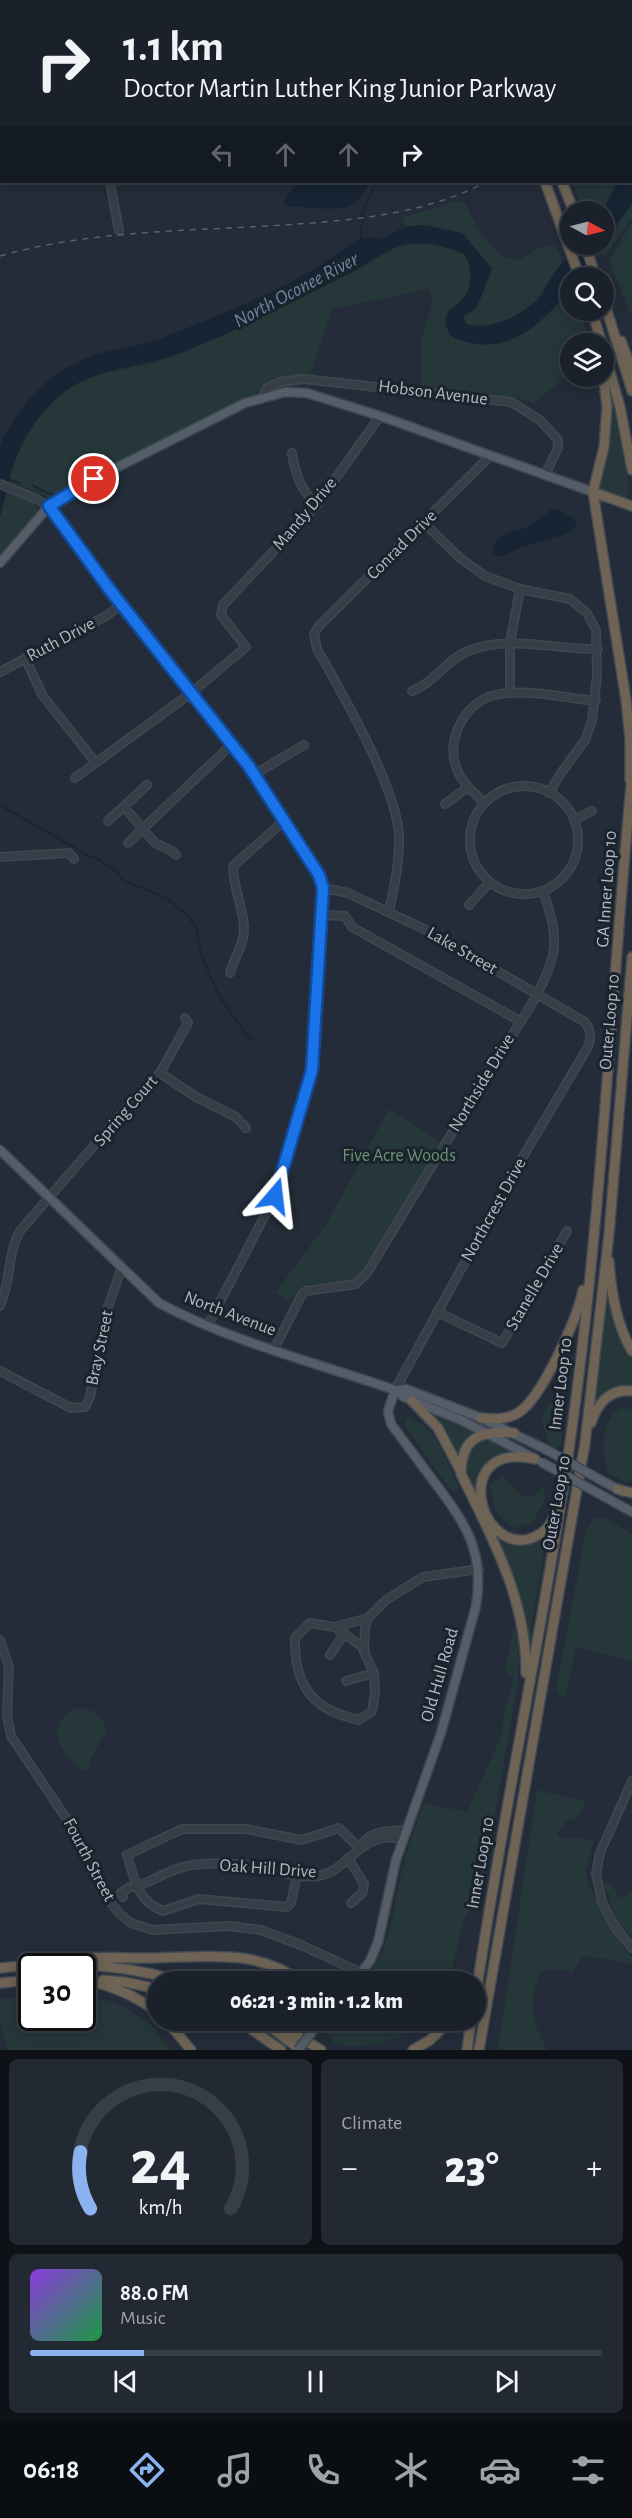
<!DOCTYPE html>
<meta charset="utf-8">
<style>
:root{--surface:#1a212a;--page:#232932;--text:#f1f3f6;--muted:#9fa3a8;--line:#383e47;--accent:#8ab3f0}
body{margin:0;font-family:"Alegreya Sans",sans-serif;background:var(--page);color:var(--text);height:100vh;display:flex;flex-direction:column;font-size:22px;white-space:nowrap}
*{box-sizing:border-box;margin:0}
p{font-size:20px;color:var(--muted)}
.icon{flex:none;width:33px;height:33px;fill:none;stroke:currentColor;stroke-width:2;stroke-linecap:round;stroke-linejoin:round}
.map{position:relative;height:2050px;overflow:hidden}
.drawer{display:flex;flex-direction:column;gap:9px;padding:9px;background:#0e1217;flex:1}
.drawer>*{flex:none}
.top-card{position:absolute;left:0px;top:0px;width:633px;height:183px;box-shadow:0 3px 15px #0003,0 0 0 2px var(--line);background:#1a212a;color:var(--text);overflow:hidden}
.needle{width:39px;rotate:97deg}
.fabs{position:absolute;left:560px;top:201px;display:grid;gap:12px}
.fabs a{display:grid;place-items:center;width:54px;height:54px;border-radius:50%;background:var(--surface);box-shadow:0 3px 15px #0003,0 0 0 2px var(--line);font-size:30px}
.speed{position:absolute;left:18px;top:1953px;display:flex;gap:12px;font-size:30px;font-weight:700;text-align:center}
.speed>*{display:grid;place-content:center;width:78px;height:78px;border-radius:50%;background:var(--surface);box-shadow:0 3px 15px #0003,0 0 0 2px var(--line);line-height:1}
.speed .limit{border:3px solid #111;border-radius:9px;background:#fff;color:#111}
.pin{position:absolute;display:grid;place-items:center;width:51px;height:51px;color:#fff;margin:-26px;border:3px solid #fff;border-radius:50%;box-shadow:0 2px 6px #0007}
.me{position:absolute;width:66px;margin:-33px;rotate:17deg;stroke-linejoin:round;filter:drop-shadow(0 0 4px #0008)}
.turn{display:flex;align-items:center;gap:21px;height:126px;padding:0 24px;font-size:27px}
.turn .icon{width:78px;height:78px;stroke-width:2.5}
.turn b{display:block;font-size:42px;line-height:51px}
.lanes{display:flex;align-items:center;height:57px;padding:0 24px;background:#0003;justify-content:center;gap:30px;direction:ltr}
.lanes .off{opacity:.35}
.big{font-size:45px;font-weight:800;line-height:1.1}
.drawer .card{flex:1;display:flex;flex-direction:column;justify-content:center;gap:9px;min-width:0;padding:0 21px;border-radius:9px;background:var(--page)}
.drawer .dial{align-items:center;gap:0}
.dial svg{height:156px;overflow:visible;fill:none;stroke:var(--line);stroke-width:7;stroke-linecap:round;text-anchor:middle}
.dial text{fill:var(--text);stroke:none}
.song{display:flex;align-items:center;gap:18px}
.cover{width:72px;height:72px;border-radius:9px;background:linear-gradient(135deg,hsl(270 70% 55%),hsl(140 70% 35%))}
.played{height:6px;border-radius:3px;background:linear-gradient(90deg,var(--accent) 20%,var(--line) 20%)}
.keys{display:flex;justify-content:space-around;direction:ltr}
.heat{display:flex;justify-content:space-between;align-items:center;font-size:33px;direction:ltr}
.drawer .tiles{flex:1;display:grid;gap:9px;grid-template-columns:1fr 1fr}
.card:last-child{grid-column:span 2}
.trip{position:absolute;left:147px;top:1971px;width:339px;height:60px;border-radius:30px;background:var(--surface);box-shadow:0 3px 15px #0003,0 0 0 2px var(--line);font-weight:800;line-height:60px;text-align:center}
.tabs{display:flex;height:96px;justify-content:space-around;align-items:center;background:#0a0d11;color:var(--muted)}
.tabs .icon{width:42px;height:42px}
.tabs .on{color:var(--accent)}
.tabs b{font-size:27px;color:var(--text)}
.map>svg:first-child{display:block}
</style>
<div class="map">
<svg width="632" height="2050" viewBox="0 0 632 2050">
<rect width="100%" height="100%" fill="#232c38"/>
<path fill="#253739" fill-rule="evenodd" d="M573,182H618L602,212L583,211Z
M456,201L465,203C475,224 491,259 518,260C533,254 540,242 557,247L563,263C554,274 547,289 538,298C521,316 491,332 466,324L463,317L465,315L477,307L492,268L462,233L428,225L406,227L402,218Z
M632,203V218L605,257L601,247Z
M632,222V317L609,260Z
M416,244C430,244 451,245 463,253C476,262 471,292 461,301C458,304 452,307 449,309L456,339C510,354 537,329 570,289V310L579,311L590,343L570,344V374L533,404L516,397L421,390V339L432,305L430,289L332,309L310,377L279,379L249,397L54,498H46V496L8,480C20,442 39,410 71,387C93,372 121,370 145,365C159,362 172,357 184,352C243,328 298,299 354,271C375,261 392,245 416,244Z
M610,397H613C619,421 632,477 627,499L600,490L599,486Z
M0,487L30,498L38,510L0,557Z
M389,1109L444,1145L362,1275L353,1283L308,1284L289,1300L275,1293L327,1223Z
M606,1292H610L632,1356V1388L597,1403L595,1401Z
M564,1395L562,1441L560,1446L554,1448C538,1427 537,1405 564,1395Z
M620,1408L632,1409V1481L628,1483L609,1474C601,1454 600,1422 620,1408Z
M428,1411L481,1432L460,1463L428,1413Z
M409,1417C438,1429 445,1457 458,1485V1491L455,1493L445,1482L406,1428L405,1420Z
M486,1435L519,1454C497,1454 466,1470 478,1498C484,1512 496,1525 504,1538L546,1532L550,1534L531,1652H529L527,1637L464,1473L468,1449ZM545,1543L547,1544L532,1633H530Z
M502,1476C515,1483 512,1496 532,1497L544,1485L545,1499L533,1522L514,1528C495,1516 493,1505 490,1484Z
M598,1517L604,1518L632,1534V1662L576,1647L565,1698L559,1695L556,1689L586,1531L592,1520Z
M513,1627L518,1636V1682L485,1871L479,1891L464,1919L449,1981H364C391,1949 393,1909 402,1869C408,1846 416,1825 424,1803L467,1812L502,1735L504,1713L514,1677L505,1672Z
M75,1708C92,1708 103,1714 106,1732L89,1761L92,1766L83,1771C61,1755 42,1726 75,1708Z
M537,1790L586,1802L578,1818L565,1822L557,1834L562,1839L581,1837L594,1841C592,1851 585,1868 587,1878C589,1890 623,1950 632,1957V1964L586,1956L580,1959L573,1972L554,1969L540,1973C529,1999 531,2026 548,2050H498Z
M610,1882L620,1899L632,1892V1938L618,1923L604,1884Z
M83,1994L116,2003L149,2022L170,2050H8L0,2022V1999L31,1997L32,2018H82Z
M329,2020H422V2021C398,2042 367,2050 335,2044L328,2033Z"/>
<path fill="#172434" d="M632,171V203L603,244L602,211L618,182H632Z
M298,182H370C365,189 360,200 352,205C339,212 303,207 288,206L283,202Z
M421,225L462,233L492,269L477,307L463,317L466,324C490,331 522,316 539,298C543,293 545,286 549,281C557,268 569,256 579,245H602L578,277L570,278V289C544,321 512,354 467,342C460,340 451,338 448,331C440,314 452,310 461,301C474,290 472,267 464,254C446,246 423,240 402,245C385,249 370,263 354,271C299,299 243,328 185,351C144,368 93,366 58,397C15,437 14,465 0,517V446L2,441C23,398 55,367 101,353C123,347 146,345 167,336C233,310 305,282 361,237L380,239L406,227Z
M553,509H558L576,520V525L567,534L521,547L503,556L493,555C492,530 512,534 530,526C538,522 544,514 553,509Z"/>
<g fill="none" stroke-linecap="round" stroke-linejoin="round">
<path stroke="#172434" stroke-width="1.5" d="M243,0L247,2
M628,2V0
M632,63V64
M361,217L376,182
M361,236L362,222
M6,478L20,483
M32,485L45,492
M47,493L52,494
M0,805L87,855L96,858L116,871L124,881L165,897L188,916L196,928L201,954L219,996L248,1037L255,1041"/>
<defs>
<path id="minor" d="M79,0V2
M432,0L433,2
M0,68H2
M0,123L2,132
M110,182L119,231
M263,396L267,388L280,382L304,379L511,402L540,420L558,440V448L545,475
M292,453C295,475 302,490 316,506
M0,484L37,499L54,511L121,605L248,765L319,875L323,888L310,1083L275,1196L208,1325
M424,523L460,558L485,576L520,589L570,599L587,613L596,630L597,675L592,721L585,740L561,773L549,793
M25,658L43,696L96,763
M0,672L106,616L121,605
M412,691C434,683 446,660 468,651C509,634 555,650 598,649
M510,692V643L520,589
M255,774L304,745
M75,778L191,693L246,647L221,615L223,605L316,506L380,416
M470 840a54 54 0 1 1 108 0a54 54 0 1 1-108 0Z
M485,803C474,793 461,782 456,767C446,739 465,702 495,695C524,688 566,698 596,701
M445,804L468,787
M124,807L155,843L172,851L176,855
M574,820L592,811
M108,821L147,785
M128,843L232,744
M0,857L69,853L74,859
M323,888L348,893L428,931L585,1022C591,1030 592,1037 588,1047L518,1165L395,1390
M469,905L489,883
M389,912C394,887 400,861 399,835C396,786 342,693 317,649L314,634L319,626L490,456
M322,915L345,916L352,927L520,1021
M230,973C234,957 244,946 244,929C244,909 230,878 234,865L285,820
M160,1073L196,1097L236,1117L246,1128
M0,1306C11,1282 7,1254 20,1231L129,1105L160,1073L188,1023L185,1018
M437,1312L502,1343L567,1231
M274,1349L302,1294L306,1291L356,1284L367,1273C409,1203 452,1133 495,1062C514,1031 545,990 553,954C557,932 550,912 543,891
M0,1371L71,1408L85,1407L90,1397L107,1310L122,1267
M368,1618L365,1627L364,1652L374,1673L375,1693L372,1711L359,1720C312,1710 294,1685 295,1638L310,1623L335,1627L368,1618L386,1600L423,1577L479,1569
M335,1627L365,1649
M0,1640L9,1667L7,1715L11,1736L68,1821L104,1894L119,1913L131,1923L152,1930L229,1926L261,1930L301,1945L362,1973
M330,1655L344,1634
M346,1681L374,1673
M632,1781L600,1853L596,1874L602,1902L615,1927L632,1948
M359,1848C370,1829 387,1832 406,1830
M348,1858L364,1884L363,1892L351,1903
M297,1874L291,1903L287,1907L199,1899L163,1911C138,1902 134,1878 127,1855L182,1829H246L302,1840L339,1828L359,1848
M123,1897L121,1893L130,1887H136C154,1880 174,1867 193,1865C208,1863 228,1863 244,1865C267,1868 294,1879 317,1876C350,1872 359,1829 403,1839"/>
<path id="major" d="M0,563L49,506L82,485L245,403L285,392L307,393L380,416L593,492
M0,1150L159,1303C232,1342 317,1363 395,1390L406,1389L481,1418L547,1450
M395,1390L404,1397L461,1420L534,1458
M597,1478L623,1492
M594,1491L632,1512
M354,1982L370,1961L378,1942L396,1860L441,1733L476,1606C485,1552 466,1524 435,1483C421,1464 406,1444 391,1424L388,1411L395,1390"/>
<path id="highway" d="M507,0V2
M521,0V2
M545,182L580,278
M562,182L574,212
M585,244L596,278
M603,298L632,391
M592,310L620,407L632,470
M621,341L632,370
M603,373L607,407L604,447L593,492L626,700L630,739V780
M593,492L632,506
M609,1261C611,1292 616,1324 632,1351
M412,1401L438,1428L461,1472
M481,1418C494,1419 506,1420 518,1413C542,1398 577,1319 583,1290
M591,1423C597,1404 610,1388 632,1391
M514,1433C482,1430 461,1436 461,1474C492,1537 527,1601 526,1673
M535,1459C451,1440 477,1552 529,1539C542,1535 551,1526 555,1514
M617,1489L632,1493
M28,1965L55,1958C87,1957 119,1958 152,1958C205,1957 257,1948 302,1982
M0,1968C62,1961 122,1963 182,1982
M82,1979C109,1985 136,1995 158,2013
M103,1980L125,1982L158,1989
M0,1983L32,1980
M476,1994C507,1784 555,1577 580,1366C604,1170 613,972 632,775
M166,2020L191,2050
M238,2020L281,2050
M261,2020L301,2050
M272,2020L321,2050
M413,2050L430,2040L451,2020
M467,2050L471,2020
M479,2050L585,1443L609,1234L632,957"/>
</defs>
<use href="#minor" stroke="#3f4751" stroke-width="10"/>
<use href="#major" stroke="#3f4751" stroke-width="11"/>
<use href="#highway" stroke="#414953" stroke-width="12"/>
<use href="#minor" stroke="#363e48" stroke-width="7"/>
<use href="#major" stroke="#545d68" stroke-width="8"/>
<use href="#highway" stroke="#6e6354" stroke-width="9"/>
<path stroke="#58626f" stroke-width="1.5" stroke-dasharray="6 6" stroke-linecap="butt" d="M0,256C91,230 190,231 284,225C354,220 423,215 486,182"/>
<defs>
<path id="major-bridge" d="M547,1450L597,1478
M541,1462L594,1491
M298,2050L319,2023"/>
</defs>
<use href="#major-bridge" stroke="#3f4751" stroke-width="11" stroke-linecap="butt"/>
<use href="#major-bridge" stroke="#545d68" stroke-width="8"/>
</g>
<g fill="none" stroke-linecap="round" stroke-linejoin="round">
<defs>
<path id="route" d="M94,479L49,506L110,590L248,765L319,875L323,888L312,1070L275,1196"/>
</defs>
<use href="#route" stroke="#114b97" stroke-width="15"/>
<use href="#route" stroke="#1a73e8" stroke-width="10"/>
</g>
<g text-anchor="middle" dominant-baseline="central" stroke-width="6" stroke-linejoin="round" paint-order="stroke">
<g font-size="18" fill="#b1b9c4" stroke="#1b232d">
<text transform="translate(433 393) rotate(7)">Hobson Avenue</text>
<text transform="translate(305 514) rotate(-50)">Mandy Drive</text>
<text transform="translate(402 545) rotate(-45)">Conrad Drive</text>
<text transform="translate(61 640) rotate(-28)">Ruth Drive</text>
<text transform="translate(607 889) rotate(-86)">GA Inner Loop 10</text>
<text transform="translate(462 951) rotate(30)">Lake Street</text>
<text transform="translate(610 1022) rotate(-85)">Outer Loop 10</text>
<text transform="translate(482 1083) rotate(-59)">Northside Drive</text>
<text transform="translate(126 1111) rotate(-49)">Spring Court</text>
<text transform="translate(494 1210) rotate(-61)">Northcrest Drive</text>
<text transform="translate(535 1287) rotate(-60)">Stanelle Drive</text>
<text transform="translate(230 1314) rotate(21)">North Avenue</text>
<text transform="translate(100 1348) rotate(-78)">Bray Street</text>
<text transform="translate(561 1384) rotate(-83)">Inner Loop 10</text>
<text transform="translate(557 1503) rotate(-80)">Outer Loop 10</text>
<text transform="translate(440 1675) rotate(-74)">Old Hull Road</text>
<text transform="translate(89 1860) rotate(62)">Fourth Street</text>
<text transform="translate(481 1863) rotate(-80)">Inner Loop 10</text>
<text transform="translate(268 1869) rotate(4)">Oak Hill Drive</text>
</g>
<g font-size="18" fill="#6a9473" stroke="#1b232d">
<text x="399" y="1156">Five Acre Woods</text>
</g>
<g font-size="20" font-style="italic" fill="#6c84a1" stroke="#1b232d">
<text transform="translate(296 290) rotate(-28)">North Oconee River</text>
</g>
</g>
</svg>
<div class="fabs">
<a><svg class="needle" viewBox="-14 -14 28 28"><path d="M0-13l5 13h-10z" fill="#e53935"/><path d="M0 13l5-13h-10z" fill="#9fa3a8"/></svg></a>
<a><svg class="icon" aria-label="search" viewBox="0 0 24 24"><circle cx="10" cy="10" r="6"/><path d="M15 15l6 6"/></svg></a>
<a><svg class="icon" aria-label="layers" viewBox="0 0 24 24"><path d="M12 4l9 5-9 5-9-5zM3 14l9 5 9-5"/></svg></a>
</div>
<div class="speed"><div class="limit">30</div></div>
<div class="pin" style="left:94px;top:479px;background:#d93025"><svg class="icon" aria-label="arrive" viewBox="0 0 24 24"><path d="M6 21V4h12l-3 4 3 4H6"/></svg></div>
<svg class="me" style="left:275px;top:1196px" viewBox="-20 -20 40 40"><path d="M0-17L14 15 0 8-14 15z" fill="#1a73e8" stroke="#fff" stroke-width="4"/></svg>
<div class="trip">06:21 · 3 min · 1.2 km</div>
<div class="top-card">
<div class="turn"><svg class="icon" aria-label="right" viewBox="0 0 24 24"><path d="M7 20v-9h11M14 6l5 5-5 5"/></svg><div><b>1.1 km</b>Doctor Martin Luther King Junior Parkway</div></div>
<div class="lanes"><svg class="icon off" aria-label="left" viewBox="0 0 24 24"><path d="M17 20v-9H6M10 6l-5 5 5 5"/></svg><svg class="icon off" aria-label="ahead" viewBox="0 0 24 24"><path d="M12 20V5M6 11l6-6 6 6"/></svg><svg class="icon off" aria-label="ahead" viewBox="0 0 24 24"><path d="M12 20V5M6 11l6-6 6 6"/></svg><svg class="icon" aria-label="right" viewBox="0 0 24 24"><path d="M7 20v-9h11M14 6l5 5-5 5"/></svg></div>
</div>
</div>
<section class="drawer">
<div class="tiles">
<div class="card dial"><svg viewBox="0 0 100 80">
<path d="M14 69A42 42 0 1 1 86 69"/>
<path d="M14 69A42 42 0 0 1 9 40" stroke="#8ab3f0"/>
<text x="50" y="56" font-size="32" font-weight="700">24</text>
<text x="50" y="72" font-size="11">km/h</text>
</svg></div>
<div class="card"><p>Climate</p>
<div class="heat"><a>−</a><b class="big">23°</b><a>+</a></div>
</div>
<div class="card">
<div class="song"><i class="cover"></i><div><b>88.0 FM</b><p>Music</p></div></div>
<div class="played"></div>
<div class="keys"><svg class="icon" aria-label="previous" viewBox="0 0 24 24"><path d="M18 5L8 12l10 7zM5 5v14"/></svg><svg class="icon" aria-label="pause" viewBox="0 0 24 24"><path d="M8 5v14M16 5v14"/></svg><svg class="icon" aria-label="next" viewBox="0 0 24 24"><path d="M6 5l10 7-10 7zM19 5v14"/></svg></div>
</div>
</div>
</section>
<nav class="tabs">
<b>06:18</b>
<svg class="icon on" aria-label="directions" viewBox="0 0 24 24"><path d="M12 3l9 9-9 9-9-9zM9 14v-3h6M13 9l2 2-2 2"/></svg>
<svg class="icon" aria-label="music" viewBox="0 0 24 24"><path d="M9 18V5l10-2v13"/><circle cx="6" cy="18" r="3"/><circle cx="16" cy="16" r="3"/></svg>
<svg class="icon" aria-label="phone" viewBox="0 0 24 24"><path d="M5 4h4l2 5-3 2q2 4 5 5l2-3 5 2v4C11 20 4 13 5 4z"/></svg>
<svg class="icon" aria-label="climate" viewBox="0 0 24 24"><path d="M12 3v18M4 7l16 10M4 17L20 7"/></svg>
<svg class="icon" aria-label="car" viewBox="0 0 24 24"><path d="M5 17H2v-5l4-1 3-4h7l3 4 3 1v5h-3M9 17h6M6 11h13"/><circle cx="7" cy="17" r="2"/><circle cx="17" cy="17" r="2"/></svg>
<svg class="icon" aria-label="filters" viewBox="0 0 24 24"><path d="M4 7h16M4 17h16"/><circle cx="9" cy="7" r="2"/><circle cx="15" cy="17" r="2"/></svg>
</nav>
